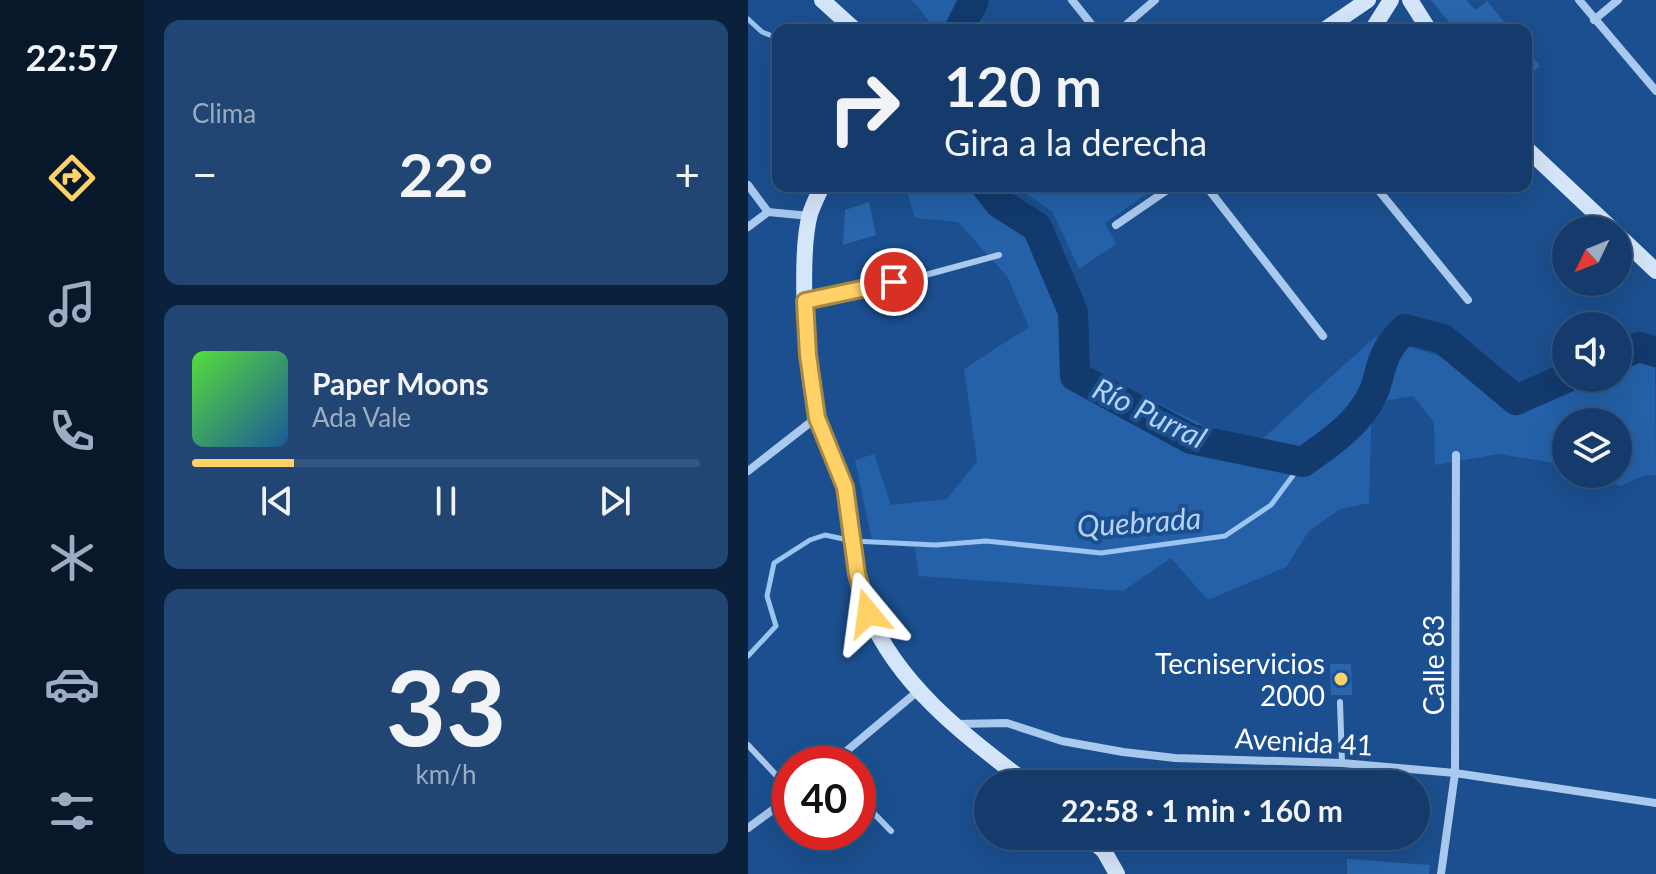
<!DOCTYPE html>
<html lang="es">
<meta charset="utf-8">
<style>
:root{--surface:#143b6b;--page:#214673;--text:#f1f3f6;--muted:#9dadc1;--line:#33557e;--accent:#ffd166}
body{margin:0;font-family:Lato,sans-serif;background:var(--page);color:var(--text);height:100vh;display:flex;flex-direction:column;font-size:30px;white-space:nowrap}
*{box-sizing:border-box;margin:0}
p{font-size:26px;color:var(--muted)}
.icon{flex:none;width:44px;height:44px;fill:none;stroke:currentColor;stroke-width:2;stroke-linecap:round;stroke-linejoin:round}
.map{position:relative;flex:1;overflow:hidden}
.panel{display:flex;flex-direction:column;gap:20px;padding:20px;background:#0b203b;width:604px}
.panel>*{flex:none}
.guide{position:absolute;left:24px;top:24px;width:760px;height:168px;border-radius:16px;box-shadow:0 8px 32px #0002,0 0 0 2px var(--line);background:#143b6b;color:var(--text);overflow:hidden}
.needle{width:52px;rotate:227deg}
.fabs{position:absolute;left:804px;top:216px;display:grid;gap:16px}
.fabs a{display:grid;place-items:center;width:80px;height:80px;border-radius:50%;background:var(--surface);box-shadow:0 8px 32px #0002,0 0 0 2px var(--line);font-size:40px}
.speed{position:absolute;left:24px;top:746px;display:flex;gap:16px;font-size:40px;font-weight:700;text-align:center}
.speed>*{display:grid;place-content:center;width:104px;height:104px;border-radius:50%;background:var(--surface);box-shadow:0 8px 32px #0002,0 0 0 2px var(--line);line-height:1}
.speed .limit{border:12px solid #d22;background:#fff;color:#111}
.pin{position:absolute;display:grid;place-items:center;width:68px;height:68px;color:#fff;margin:-34px;border:4px solid #fff;border-radius:50%;box-shadow:0 2px 8px #0007}
.me{position:absolute;width:88px;margin:-44px;rotate:344deg;stroke-linejoin:round;filter:drop-shadow(0 0 6px #0008)}
.turn{display:flex;align-items:center;gap:28px;height:168px;padding:0 40px;font-size:36px}
.turn .icon{width:104px;height:104px;stroke-width:2.5}
.turn b{display:block;font-size:56px;line-height:68px}
.big{font-size:60px;font-weight:700;line-height:1.1}
.panel .widget{flex:1;display:flex;flex-direction:column;justify-content:center;gap:12px;min-width:0;padding:0 28px;border-radius:16px;background:var(--page)}
.panel .dial{align-items:center;gap:0}
.dial b{font-size:104px;line-height:1}
.song{display:flex;align-items:center;gap:24px}
.cover{width:96px;height:96px;border-radius:12px;background:linear-gradient(135deg,hsl(110 70% 55%),hsl(210 70% 35%))}
.played{height:8px;border-radius:4px;background:linear-gradient(90deg,var(--accent) 20%,var(--line) 20%)}
.keys{display:flex;justify-content:space-around;direction:ltr}
.heat{display:flex;justify-content:space-between;align-items:center;font-size:44px;direction:ltr}
.trip{position:absolute;left:226px;top:770px;width:456px;height:80px;border-radius:40px;background:var(--surface);box-shadow:0 8px 32px #0002,0 0 0 2px var(--line);font-weight:700;line-height:80px;text-align:center}
main{display:flex;flex:1;min-height:0}
.menu{display:flex;flex-direction:column;width:144px;justify-content:space-around;align-items:center;background:#08182b;color:var(--muted)}
.menu .icon{width:56px;height:56px}
.menu .on{color:var(--accent)}
.menu b{font-size:36px;color:var(--text)}
.map>svg:first-child{display:block}
</style>
<main>
<nav class="menu">
<b>22:57</b>
<svg class="icon on" aria-label="directions" viewBox="0 0 24 24"><path d="M12 3l9 9-9 9-9-9zM9 14v-3h6M13 9l2 2-2 2"/></svg>
<svg class="icon" aria-label="music" viewBox="0 0 24 24"><path d="M9 18V5l10-2v13"/><circle cx="6" cy="18" r="3"/><circle cx="16" cy="16" r="3"/></svg>
<svg class="icon" aria-label="phone" viewBox="0 0 24 24"><path d="M5 4h4l2 5-3 2q2 4 5 5l2-3 5 2v4C11 20 4 13 5 4z"/></svg>
<svg class="icon" aria-label="climate" viewBox="0 0 24 24"><path d="M12 3v18M4 7l16 10M4 17L20 7"/></svg>
<svg class="icon" aria-label="car" viewBox="0 0 24 24"><path d="M5 17H2v-5l4-1 3-4h7l3 4 3 1v5h-3M9 17h6M6 11h13"/><circle cx="7" cy="17" r="2"/><circle cx="17" cy="17" r="2"/></svg>
<svg class="icon" aria-label="filters" viewBox="0 0 24 24"><path d="M4 7h16M4 17h16"/><circle cx="9" cy="7" r="2"/><circle cx="15" cy="17" r="2"/></svg>
</nav>
<section class="panel">
<div class="widget"><p>Clima</p>
<div class="heat"><a>−</a><b class="big">22°</b><a>+</a></div>
</div>
<div class="widget">
<div class="song"><i class="cover"></i><div><b>Paper Moons</b><p>Ada Vale</p></div></div>
<div class="played"></div>
<div class="keys"><svg class="icon" aria-label="previous" viewBox="0 0 24 24"><path d="M18 5L8 12l10 7zM5 5v14"/></svg><svg class="icon" aria-label="pause" viewBox="0 0 24 24"><path d="M8 5v14M16 5v14"/></svg><svg class="icon" aria-label="next" viewBox="0 0 24 24"><path d="M6 5l10 7-10 7zM19 5v14"/></svg></div>
</div>
<div class="widget dial"><b>33</b><p>km/h</p></div>
</section>
<div class="map">
<svg width="908" height="874" viewBox="0 0 908 874">
<rect width="100%" height="100%" fill="#1b4f8f"/>
<path fill="#2461a8" d="M164,0H242L231,18L243,30H188Z
M157,186H255L283,209L336,368L504,448L627,337L683,353L768,388L818,369V378H870V353L907,348L908,475H897L872,486L842,474H870V422H818V465L751,454L687,465L686,422L665,396L624,403L621,503L592,509L561,531L538,567L460,600L423,558L375,591L171,576L167,548L124,541L107,460L126,454L143,505L199,499L229,461L216,369L281,327L259,276L210,222L167,218Z
M266,186H410L357,223L368,244L331,269L304,211Z"/>
<g fill="none" stroke-linecap="round" stroke-linejoin="round">
<path stroke="#9cc4f0" stroke-width="5" d="M0,19L14,32L30,38
M0,656L28,626L19,596L26,563L62,540L77,535L105,541L188,545L238,541L353,553L477,536L523,505L555,462"/>
<path stroke="#123a6d" stroke-width="30" d="M211,30L226,0
M238,186L251,203L289,227L325,312L327,376L443,439L555,462C576,447 603,429 617,407C637,380 625,359 657,329L695,339L768,400L818,378
M870,356L891,347L908,352"/>
</g>
<path fill="#2a66ad" d="M683,0H718L727,10L739,1L763,30H712L708,25L705,27Z
M778,48L792,66L778,77Z
M121,202L128,235L95,245L97,210Z
M582,664H603L604,695H583Z
M599,859L682,865L681,874H599Z"/>
<g fill="none" stroke-linecap="round" stroke-linejoin="round">
<path stroke="#a9c9ee" stroke-width="6" d="M57,301L170,277L251,255
M592,702L594,763
M0,745L42,790
M110,797L143,831"/>
<path stroke="#a9c9ee" stroke-width="8" d="M324,0L348,30
M831,0L908,91
M846,20L870,0
M372,30L407,0
M0,185L20,212
M458,186L575,336
M627,186L720,300
M20,212L62,216
M368,225L425,186
M0,227L20,212
M0,471L68,418
M207,724L259,723L314,741L375,752L427,758L594,763L707,773L908,803
M83,764L170,691
M0,828L42,797
M693,874L707,773L708,455"/>
<path stroke="#d6e6fa" stroke-width="16" d="M74,0L107,30
M662,0L681,30
M576,30L620,0
M624,30L643,0
M778,148L865,230
M74,186C70,195 65,205 62,214C51,254 57,380 70,420C77,443 90,464 97,488C107,528 103,573 120,613C152,688 218,736 280,784
M870,235L908,271
M339,836L356,851L369,874"/>
</g>
<g fill="none" stroke-linecap="round" stroke-linejoin="round">
<defs>
<path id="route" d="M120,613L109,574L97,487L69,418L60,355L57,301L146,282"/>
</defs>
<use href="#route" stroke="#a68842" stroke-width="20"/>
<use href="#route" stroke="#ffd166" stroke-width="14"/>
</g>
<circle fill="#ffd166" stroke="#1b4f8f" stroke-width="3" cx="593" cy="679" r="8"/>
<g text-anchor="middle" dominant-baseline="central" stroke-width="8" stroke-linejoin="round" paint-order="stroke">
<g font-size="28" fill="#fff" stroke="#1b4f8f" text-anchor="end">
<text x="577" y="663">Tecniservicios<tspan x="577" dy="32">2000</tspan></text>
</g>
<g font-size="28" fill="#fff" stroke="#1b4f8f">
<text transform="translate(685 665) rotate(-90)">Calle 83</text>
<text transform="translate(556 741) rotate(3)">Avenida 41</text>
</g>
<g font-size="30" font-style="italic" fill="#b5d3f5" stroke="#1b4f8f">
<text transform="translate(402 412) rotate(26)">Río Purral</text>
<text transform="translate(391 521) rotate(-4)">Quebrada</text>
</g>
</g>
</svg>
<div class="fabs">
<a><svg class="needle" viewBox="-14 -14 28 28"><path d="M0-13l5 13h-10z" fill="#e53935"/><path d="M0 13l5-13h-10z" fill="#9dadc1"/></svg></a>
<a><svg class="icon" aria-label="sound" viewBox="0 0 24 24"><path d="M4 9h4l5-4v14l-5-4H4zM17 9q2 3 0 6"/></svg></a>
<a><svg class="icon" aria-label="layers" viewBox="0 0 24 24"><path d="M12 4l9 5-9 5-9-5zM3 14l9 5 9-5"/></svg></a>
</div>
<div class="speed"><div class="limit">40</div></div>
<div class="pin" style="left:146px;top:282px;background:#d93025"><svg class="icon" aria-label="arrive" viewBox="0 0 24 24"><path d="M6 21V4h12l-3 4 3 4H6"/></svg></div>
<svg class="me" style="left:120px;top:613px" viewBox="-20 -20 40 40"><path d="M0-17L14 15 0 8-14 15z" fill="#ffd166" stroke="#fff" stroke-width="4"/></svg>
<div class="trip">22:58 · 1 min · 160 m</div>
<div class="guide">
<div class="turn"><svg class="icon" aria-label="right" viewBox="0 0 24 24"><path d="M7 20v-9h11M14 6l5 5-5 5"/></svg><div><b>120 m</b>Gira a la derecha</div></div>
</div>
</div>
</main>
